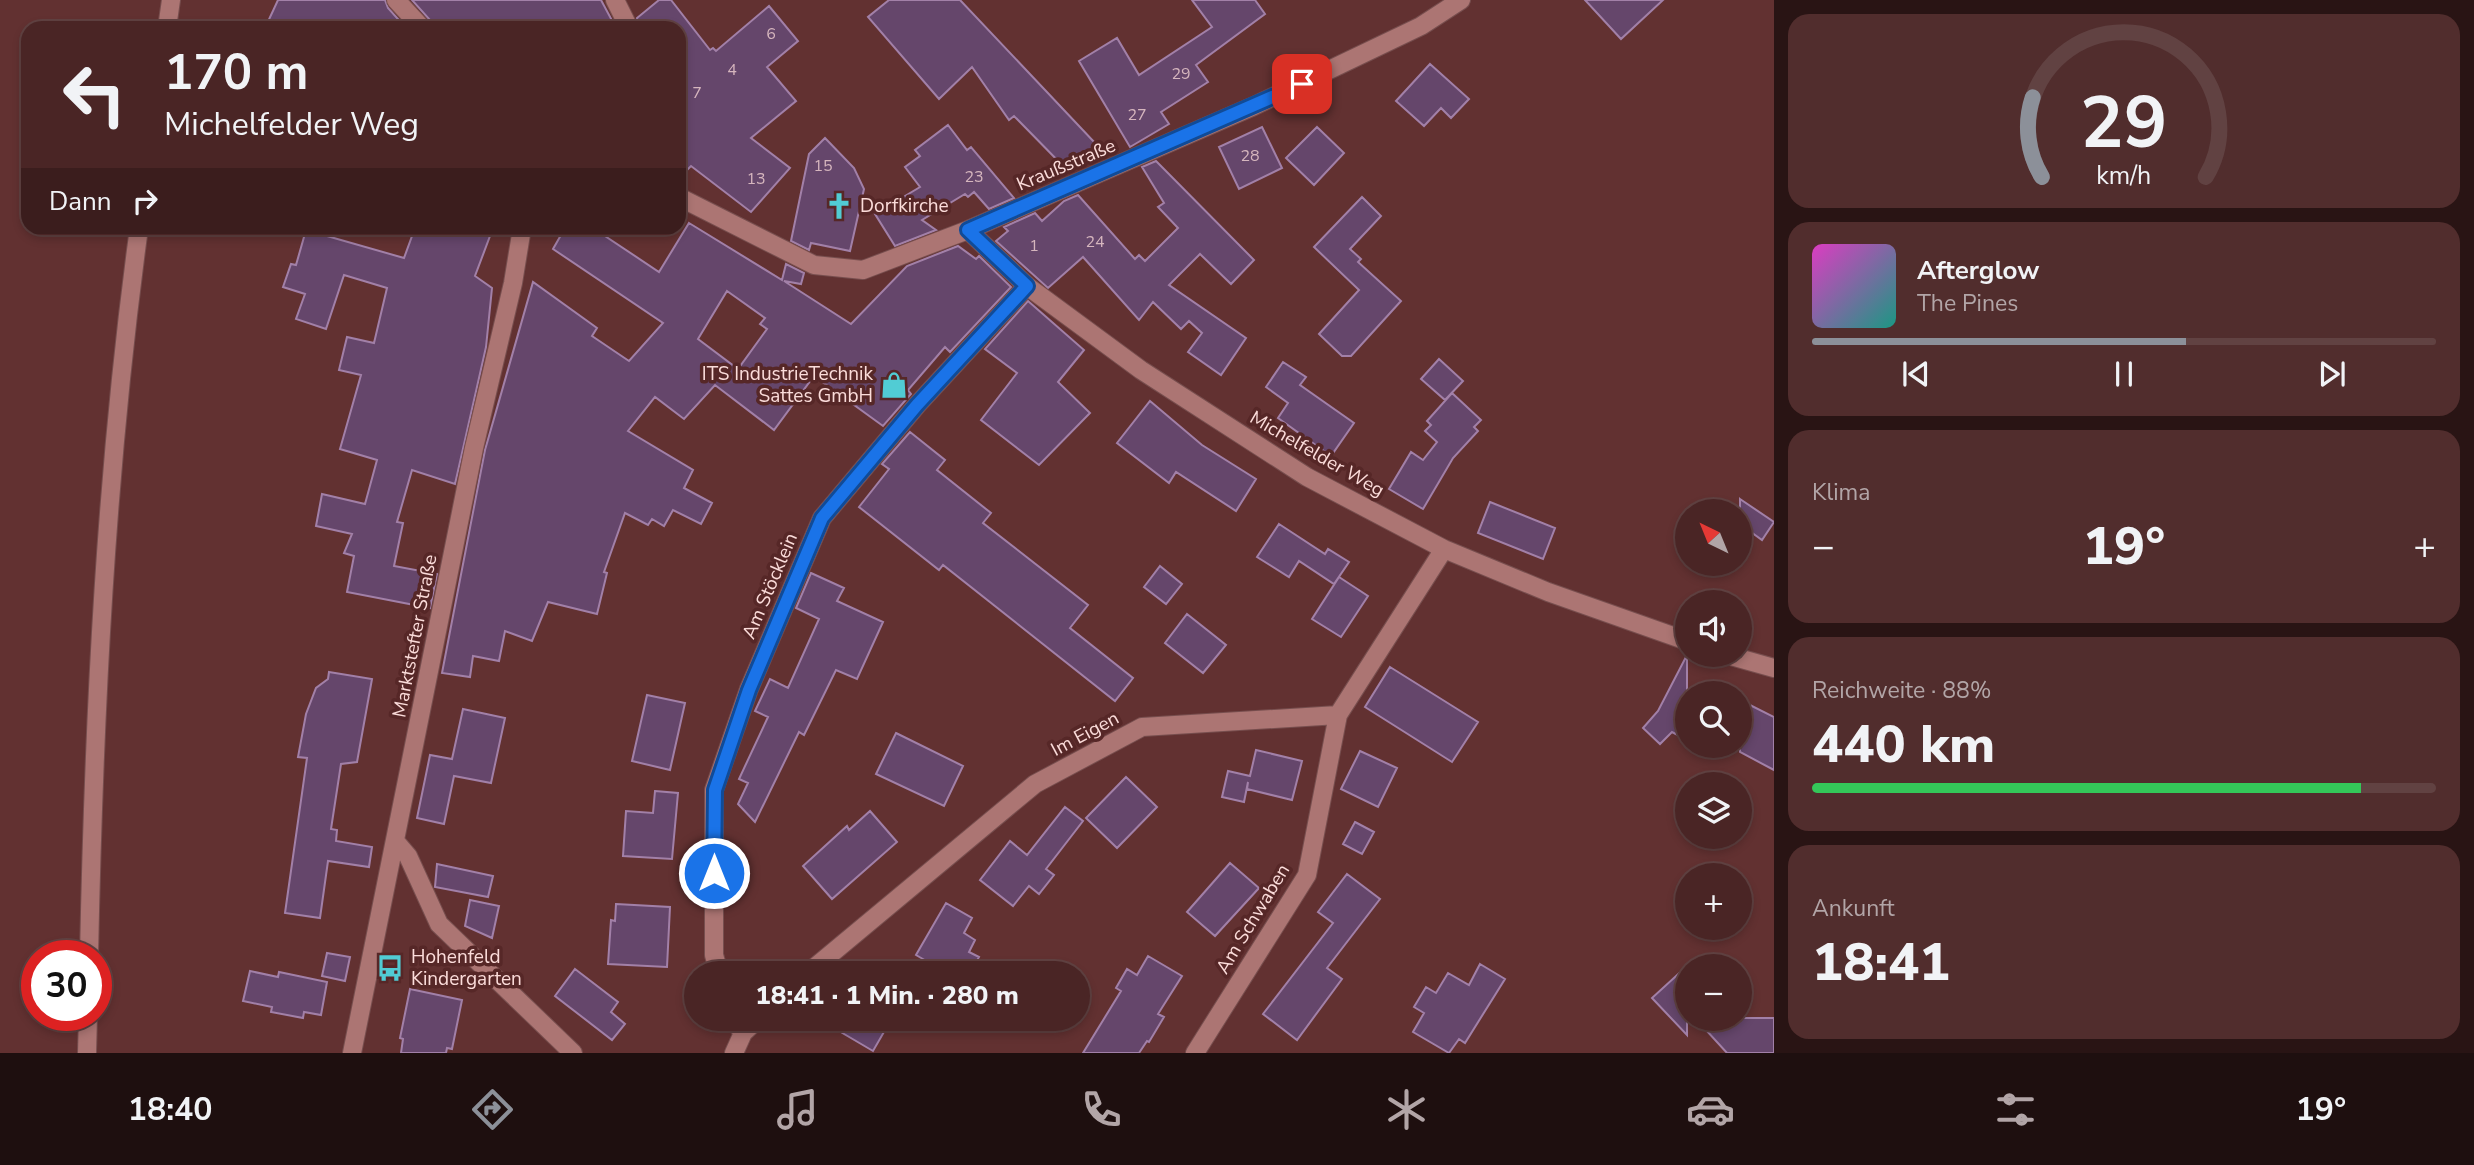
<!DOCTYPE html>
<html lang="de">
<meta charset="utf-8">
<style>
:root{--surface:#4a2525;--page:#512d2d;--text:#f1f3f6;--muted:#b2a5a7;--line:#614242;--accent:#8c9099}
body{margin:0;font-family:"Nunito Sans",sans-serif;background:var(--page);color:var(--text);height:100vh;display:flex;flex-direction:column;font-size:26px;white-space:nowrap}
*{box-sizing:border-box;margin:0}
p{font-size:23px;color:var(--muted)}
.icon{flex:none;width:38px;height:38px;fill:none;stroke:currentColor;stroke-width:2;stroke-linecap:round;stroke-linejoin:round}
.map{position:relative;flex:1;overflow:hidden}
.details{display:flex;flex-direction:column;gap:14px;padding:14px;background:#291414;width:700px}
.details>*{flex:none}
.hud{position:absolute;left:21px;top:21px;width:665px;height:214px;border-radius:21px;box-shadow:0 4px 10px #0003,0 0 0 2px var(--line);background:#4a2525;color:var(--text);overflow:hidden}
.needle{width:46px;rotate:317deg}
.tools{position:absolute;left:1675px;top:499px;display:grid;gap:14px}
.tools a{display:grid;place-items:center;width:77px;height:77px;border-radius:50%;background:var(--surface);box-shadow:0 4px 10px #0003,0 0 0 2px var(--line);font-size:35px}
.speed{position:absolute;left:21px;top:940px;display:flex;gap:14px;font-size:35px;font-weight:700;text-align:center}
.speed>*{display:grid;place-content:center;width:91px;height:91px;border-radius:50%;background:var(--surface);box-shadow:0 4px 10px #0003,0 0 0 2px var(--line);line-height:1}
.speed .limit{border:10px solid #d22;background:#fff;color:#111}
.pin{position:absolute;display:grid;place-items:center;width:60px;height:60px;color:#fff;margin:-30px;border-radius:14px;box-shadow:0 4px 10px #0006}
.me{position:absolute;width:77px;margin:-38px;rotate:0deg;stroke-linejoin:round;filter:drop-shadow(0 0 5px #0008)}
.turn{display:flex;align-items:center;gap:24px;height:147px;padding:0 28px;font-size:32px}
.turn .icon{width:91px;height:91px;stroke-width:2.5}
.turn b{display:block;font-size:49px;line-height:60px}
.then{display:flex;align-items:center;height:66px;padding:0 28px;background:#0003;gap:14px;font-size:26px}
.big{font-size:52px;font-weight:800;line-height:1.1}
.details .widget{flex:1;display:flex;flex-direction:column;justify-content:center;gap:10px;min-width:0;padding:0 24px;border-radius:21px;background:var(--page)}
.details .dial{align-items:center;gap:0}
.dial svg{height:182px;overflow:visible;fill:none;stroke:var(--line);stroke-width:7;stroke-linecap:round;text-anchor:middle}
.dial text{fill:var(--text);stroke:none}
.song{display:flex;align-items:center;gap:21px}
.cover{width:84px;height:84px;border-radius:10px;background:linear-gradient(135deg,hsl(310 70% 55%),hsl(170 70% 35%))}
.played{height:7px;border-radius:4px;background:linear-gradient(90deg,var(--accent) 60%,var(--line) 60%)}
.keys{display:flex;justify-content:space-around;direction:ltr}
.heat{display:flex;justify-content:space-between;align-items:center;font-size:38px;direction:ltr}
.charge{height:10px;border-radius:5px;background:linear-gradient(90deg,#34c759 88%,var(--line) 0)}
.trip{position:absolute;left:684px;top:961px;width:406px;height:70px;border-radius:35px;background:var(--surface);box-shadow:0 4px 10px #0003,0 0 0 2px var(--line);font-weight:800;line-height:70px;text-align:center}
.dock{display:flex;height:112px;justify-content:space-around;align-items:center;background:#1e0f0f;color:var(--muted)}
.dock .icon{width:49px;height:49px}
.dock .current{color:var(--accent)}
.dock b{font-size:32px;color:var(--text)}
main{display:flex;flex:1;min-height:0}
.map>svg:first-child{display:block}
</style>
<main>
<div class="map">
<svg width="1774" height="1053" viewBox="0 0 1774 1053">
<rect width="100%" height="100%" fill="#623131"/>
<path fill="#65466b" stroke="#a280a8" stroke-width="2" fill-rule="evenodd" d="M278,0H385L388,8L406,28H265Z
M412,0H601L616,28H433L430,20Z
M659,0H671L710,50L713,48L716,51L769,6L798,41L767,67L796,101L751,138L790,168L751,212L691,166L679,178V28H640L637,18Z
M889,0H960L1096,144L1068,171L1014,116L1009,120L972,67L939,99L868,17Z
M1192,0H1255L1265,14L1196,65L1208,82L1161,112L1169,124L1130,147L1079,61L1117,38L1139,75L1212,27Z
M1585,0H1663L1621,39Z
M1430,64L1469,99L1451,118L1441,108L1424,126L1396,101Z
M948,125L967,150L971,147L1014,198L989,209L974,192L968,197L965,194L922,220L936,230L895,246L875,214L920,187L905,167L920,156L915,150Z
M1262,127L1282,168L1239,189L1219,147Z
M1317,127L1344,153L1314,185L1286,158Z
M825,138L854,168L864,189L850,251L811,243L809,250L791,241L809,154Z
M1156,161L1254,260L1231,284L1200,254L1169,285L1246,338L1221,375L1188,352L1202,333L1189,321L1181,329L1153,302L1139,320L1083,257L1048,288L996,241L1008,231L1004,227L1035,213L1042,221L1064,201L1078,195L1135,259L1139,255L1145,261L1178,228L1158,207L1164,203L1142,167Z
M1362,197L1381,216L1350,249L1361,259L1358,262L1401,301L1351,356H1342L1319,334L1359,290L1314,247Z
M689,223L782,280L786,264L804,273L801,284L784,281L851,324L907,266L958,246L976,259L979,256L1011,287L950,352L945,347L908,390L911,394L883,426L814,376L774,430L715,385L684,419L655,397L628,431L693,470L684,488L712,503L701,524L673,510L664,526L652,519L648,525L625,513L604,572L607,573L597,614L548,602L532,641L505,631L499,661L473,656L470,677L442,673L485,450L533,282L597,328L592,336L629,361L663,323L553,249L565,228H611L605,236L659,272ZM727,291L765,318L760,324L767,329L738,369L698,339Z
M415,228H493L475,276L492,288L486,347L455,484L412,470L397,522L403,523L394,566L437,574L430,608L347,592L354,556L344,553L352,534L316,526L322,494L365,504L377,460L340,449L361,375L339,370L347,337L374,343L387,288L344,275L326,329L296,319L305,294L283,287L291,264L296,265L306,230L404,258Z
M1028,301L1084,350L1058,382L1090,413L1039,465L981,420L1017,373L985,349Z
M1439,359L1463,381L1445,400L1421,379Z
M1283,362L1306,377L1300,385L1354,423L1331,456L1278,418L1288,403L1266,387Z
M1452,393L1481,420L1474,427L1478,431L1453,458L1423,509L1389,489L1411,452L1423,460L1437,442L1425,431L1431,425L1427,421Z
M1150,401L1202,445L1256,479L1236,511L1176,472L1169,483L1117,443Z
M910,432L945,460L937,470L991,513L983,523L1088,605L1070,628L1133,678L1115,701L943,565L939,570L859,507L889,469L882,464Z
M1740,499L1774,522L1762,540L1740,524Z
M1490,502L1555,528L1543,559L1478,533Z
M1279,524L1325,554L1328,549L1349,562L1334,584L1299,561L1289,577L1257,557Z
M1160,566L1182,584L1166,604L1144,587Z
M811,573L844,588L837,601L883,622L857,679L836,670L804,735L799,732L755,822L738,804L748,783L739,779L768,717L755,711L770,679L788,688L819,619L796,608Z
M1339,577L1368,596L1341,637L1312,619Z
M1187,614L1226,645L1203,673L1165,643Z
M1687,655V740L1672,732L1660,744L1643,728L1658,711Z
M1390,667L1478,722L1452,762L1365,707Z
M329,672L372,679L357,762L341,764L331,829L337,830L336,841L372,847L369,867L328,861L320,918L285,913L307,758L298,757L306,714L316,688L328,679Z
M647,695L685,703L670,770L632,761Z
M1740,700L1774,717V770L1740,752Z
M463,709L505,718L491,783L454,776L444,824L417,818L430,755L452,759Z
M896,733L963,766L944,806L876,774Z
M1256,750L1302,761L1292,800L1247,789L1248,782L1244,802L1222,797L1228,771L1250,776Z
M1360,751L1397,768L1378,807L1341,789Z
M1126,777L1157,807L1117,848L1086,818Z
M655,791L678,793L672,859L623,856L626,811L653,813Z
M1065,807L1083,821L1046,869L1054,875L1039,894L1029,886L1013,906L980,880L1010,841L1027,855Z
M870,811L897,842L832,899L803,866L847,826L849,830Z
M1355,822L1374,832L1362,854L1343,844Z
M1230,863L1259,888L1215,936L1187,912Z
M437,864L493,876L488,897L435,887Z
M1347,874L1380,899L1327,968L1342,979L1297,1040L1263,1014L1333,923L1318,912Z
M470,900L499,906L492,938L465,926Z
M946,903L972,918L964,933L975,940L969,952L979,957L970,973H947L916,955Z
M616,904L670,907L667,967L608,964L611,920L615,921Z
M327,953L350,957L345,981L322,976Z
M1148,956L1182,976L1158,1014L1164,1017L1149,1042L1147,1041L1139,1053H1083L1121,991L1116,988L1127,969L1137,975Z
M1480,964L1505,979L1465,1043L1459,1039L1449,1053L1413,1032L1424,1013L1414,1007L1426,987L1436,993L1448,973L1469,985Z
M1687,966V1035L1652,998Z
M575,969L618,1002L611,1012L625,1024L612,1040L555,996Z
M250,971L278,977L279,972L327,982L321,1015L304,1012L303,1018L271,1012L272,1007L243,1001Z
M410,989L462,1000L452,1049L447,1048L446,1053H401L403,1039L400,1038Z
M817,1018H892L873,1051Z
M1695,1018H1774V1053H1727Z"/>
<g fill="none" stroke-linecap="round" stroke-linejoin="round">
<defs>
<path id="street" d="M396,0L422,28
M615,0L629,28
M679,197L814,265L863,270L968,230L1254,106L1421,26L1461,0
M968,230L1027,286L1141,370L1307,477L1444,549L1548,592L1687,641
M1724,654L1774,668
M396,842L408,856L439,924L573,1053
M719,973L714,955V790L749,689L822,518L917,405L1027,286
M808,973L1035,784L1142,727L1338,715L1444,549
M732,1018L743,1033
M352,1053L474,448L513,283L522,228
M734,1053L743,1033L759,1018
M1195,1053L1307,875L1338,715"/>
<path id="secondary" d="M167,28L171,0
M89,956C94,712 106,469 139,228
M87,1053L88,1015"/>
</defs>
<use href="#street" stroke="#774e4e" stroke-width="20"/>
<use href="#secondary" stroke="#774e4e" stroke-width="20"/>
<use href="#street" stroke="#ac7573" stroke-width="18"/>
<use href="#secondary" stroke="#ac7573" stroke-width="18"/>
</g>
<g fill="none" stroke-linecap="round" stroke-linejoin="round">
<defs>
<path id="route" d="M714,873L715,790L749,690L822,518L917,405L1027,286L968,230L1302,84"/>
</defs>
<use href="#route" stroke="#114b97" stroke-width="18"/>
<use href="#route" stroke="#1a73e8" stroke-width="12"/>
</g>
<defs>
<symbol id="church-bare" viewBox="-9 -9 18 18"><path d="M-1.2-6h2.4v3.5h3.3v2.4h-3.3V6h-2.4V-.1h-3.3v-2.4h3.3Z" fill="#51ccd4" stroke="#562727" stroke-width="2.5" paint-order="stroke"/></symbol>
<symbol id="shop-bare" viewBox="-9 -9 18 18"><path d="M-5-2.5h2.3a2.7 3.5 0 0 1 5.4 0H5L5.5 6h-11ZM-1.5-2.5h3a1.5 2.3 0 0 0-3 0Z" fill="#51ccd4" stroke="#562727" stroke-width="2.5" paint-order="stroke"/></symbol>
<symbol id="bus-bare" viewBox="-9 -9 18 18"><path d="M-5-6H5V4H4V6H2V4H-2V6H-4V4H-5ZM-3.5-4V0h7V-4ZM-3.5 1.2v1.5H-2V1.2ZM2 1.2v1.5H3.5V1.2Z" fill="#51ccd4" stroke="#562727" stroke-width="2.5" paint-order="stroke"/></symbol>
</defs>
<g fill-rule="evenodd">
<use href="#church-bare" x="820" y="187" width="38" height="38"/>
<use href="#shop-bare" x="875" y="366" width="38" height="38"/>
<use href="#bus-bare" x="371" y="949" width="38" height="38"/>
</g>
<g text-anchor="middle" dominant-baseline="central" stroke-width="7" stroke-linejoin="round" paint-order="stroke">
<g font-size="16" fill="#d6b6be">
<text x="771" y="34">6</text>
<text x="732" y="70">4</text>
<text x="1181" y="74">29</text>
<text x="697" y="93">7</text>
<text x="1137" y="115">27</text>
<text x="1250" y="156">28</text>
<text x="823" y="166">15</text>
<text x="974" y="177">23</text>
<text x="756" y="179">13</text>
<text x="1095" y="242">24</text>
<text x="1034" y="246">1</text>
</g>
<g font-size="19" fill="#fbdcda" stroke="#562727">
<text transform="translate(1066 165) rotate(-23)">Kraußstraße</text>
<text transform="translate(1317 454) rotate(30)">Michelfelder Weg</text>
<text transform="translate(770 586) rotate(-67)">Am Stöcklein</text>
<text transform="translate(415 636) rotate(-79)">Marktstefter Straße</text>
<text transform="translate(1085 734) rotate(-28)">Im Eigen</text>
<text transform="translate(1253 919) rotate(-59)">Am Schwaben</text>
</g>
<g font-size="19" fill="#fbdcda" stroke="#562727" text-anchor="start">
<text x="860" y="206">Dorfkirche</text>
<text x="873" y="374" text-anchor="end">ITS IndustrieTechnik<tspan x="873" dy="22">Sattes GmbH</tspan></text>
<text x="411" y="957">Hohenfeld<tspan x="411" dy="22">Kindergarten</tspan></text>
</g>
</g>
</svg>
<div class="tools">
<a><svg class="needle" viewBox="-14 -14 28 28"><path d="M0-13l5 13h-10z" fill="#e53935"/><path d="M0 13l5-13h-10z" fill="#b2a5a7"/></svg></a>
<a><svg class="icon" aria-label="sound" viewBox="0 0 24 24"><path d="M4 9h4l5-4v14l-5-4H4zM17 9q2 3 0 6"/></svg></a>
<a><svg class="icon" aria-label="search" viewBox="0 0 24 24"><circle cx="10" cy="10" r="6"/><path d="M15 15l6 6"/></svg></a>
<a><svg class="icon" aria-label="layers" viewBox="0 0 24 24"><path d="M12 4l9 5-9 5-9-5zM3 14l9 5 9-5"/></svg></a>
<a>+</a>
<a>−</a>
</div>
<div class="speed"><div class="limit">30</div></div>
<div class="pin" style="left:1302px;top:84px;background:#d93025"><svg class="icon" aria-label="arrive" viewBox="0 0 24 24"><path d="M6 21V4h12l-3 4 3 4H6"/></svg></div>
<svg class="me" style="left:714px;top:873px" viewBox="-20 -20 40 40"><circle r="17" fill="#1a73e8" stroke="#fff" stroke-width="3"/><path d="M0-11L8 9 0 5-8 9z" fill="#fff"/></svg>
<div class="trip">18:41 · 1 Min. · 280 m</div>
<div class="hud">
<div class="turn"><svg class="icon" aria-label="left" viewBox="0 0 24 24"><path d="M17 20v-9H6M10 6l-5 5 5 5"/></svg><div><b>170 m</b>Michelfelder Weg</div></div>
<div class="then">Dann<svg class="icon" aria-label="right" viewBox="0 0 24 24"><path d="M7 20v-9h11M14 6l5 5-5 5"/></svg></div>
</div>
</div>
<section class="details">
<div class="widget dial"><svg viewBox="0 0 100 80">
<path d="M14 69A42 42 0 1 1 86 69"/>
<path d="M14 69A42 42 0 0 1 10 34" stroke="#8c9099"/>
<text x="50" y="56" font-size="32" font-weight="700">29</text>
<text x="50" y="72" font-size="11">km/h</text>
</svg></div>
<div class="widget">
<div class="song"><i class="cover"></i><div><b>Afterglow</b><p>The Pines</p></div></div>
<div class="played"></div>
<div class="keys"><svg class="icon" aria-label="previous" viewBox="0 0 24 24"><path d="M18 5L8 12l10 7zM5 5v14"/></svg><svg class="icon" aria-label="pause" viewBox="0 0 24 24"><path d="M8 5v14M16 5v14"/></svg><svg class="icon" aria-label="next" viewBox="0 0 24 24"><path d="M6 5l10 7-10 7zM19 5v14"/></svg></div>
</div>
<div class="widget"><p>Klima</p>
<div class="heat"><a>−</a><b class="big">19°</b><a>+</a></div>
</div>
<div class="widget"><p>Reichweite · 88%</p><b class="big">440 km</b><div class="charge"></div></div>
<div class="widget"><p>Ankunft</p><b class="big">18:41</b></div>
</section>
</main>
<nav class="dock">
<b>18:40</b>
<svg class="icon current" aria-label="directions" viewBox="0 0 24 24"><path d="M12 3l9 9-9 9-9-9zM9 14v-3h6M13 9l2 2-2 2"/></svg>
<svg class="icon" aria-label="music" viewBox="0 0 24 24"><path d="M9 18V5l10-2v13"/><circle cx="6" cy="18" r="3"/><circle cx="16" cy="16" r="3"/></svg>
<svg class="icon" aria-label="phone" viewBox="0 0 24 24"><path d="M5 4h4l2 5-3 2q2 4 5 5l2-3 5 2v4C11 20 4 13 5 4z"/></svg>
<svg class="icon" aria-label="climate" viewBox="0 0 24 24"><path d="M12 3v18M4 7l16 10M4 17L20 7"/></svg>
<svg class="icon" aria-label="car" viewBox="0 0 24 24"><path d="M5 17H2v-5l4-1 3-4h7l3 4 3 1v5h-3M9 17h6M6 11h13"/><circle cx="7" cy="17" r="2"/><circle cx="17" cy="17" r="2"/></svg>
<svg class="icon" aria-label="filters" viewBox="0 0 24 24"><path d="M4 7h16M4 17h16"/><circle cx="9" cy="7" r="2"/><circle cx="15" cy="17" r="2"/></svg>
<b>19°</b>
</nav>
